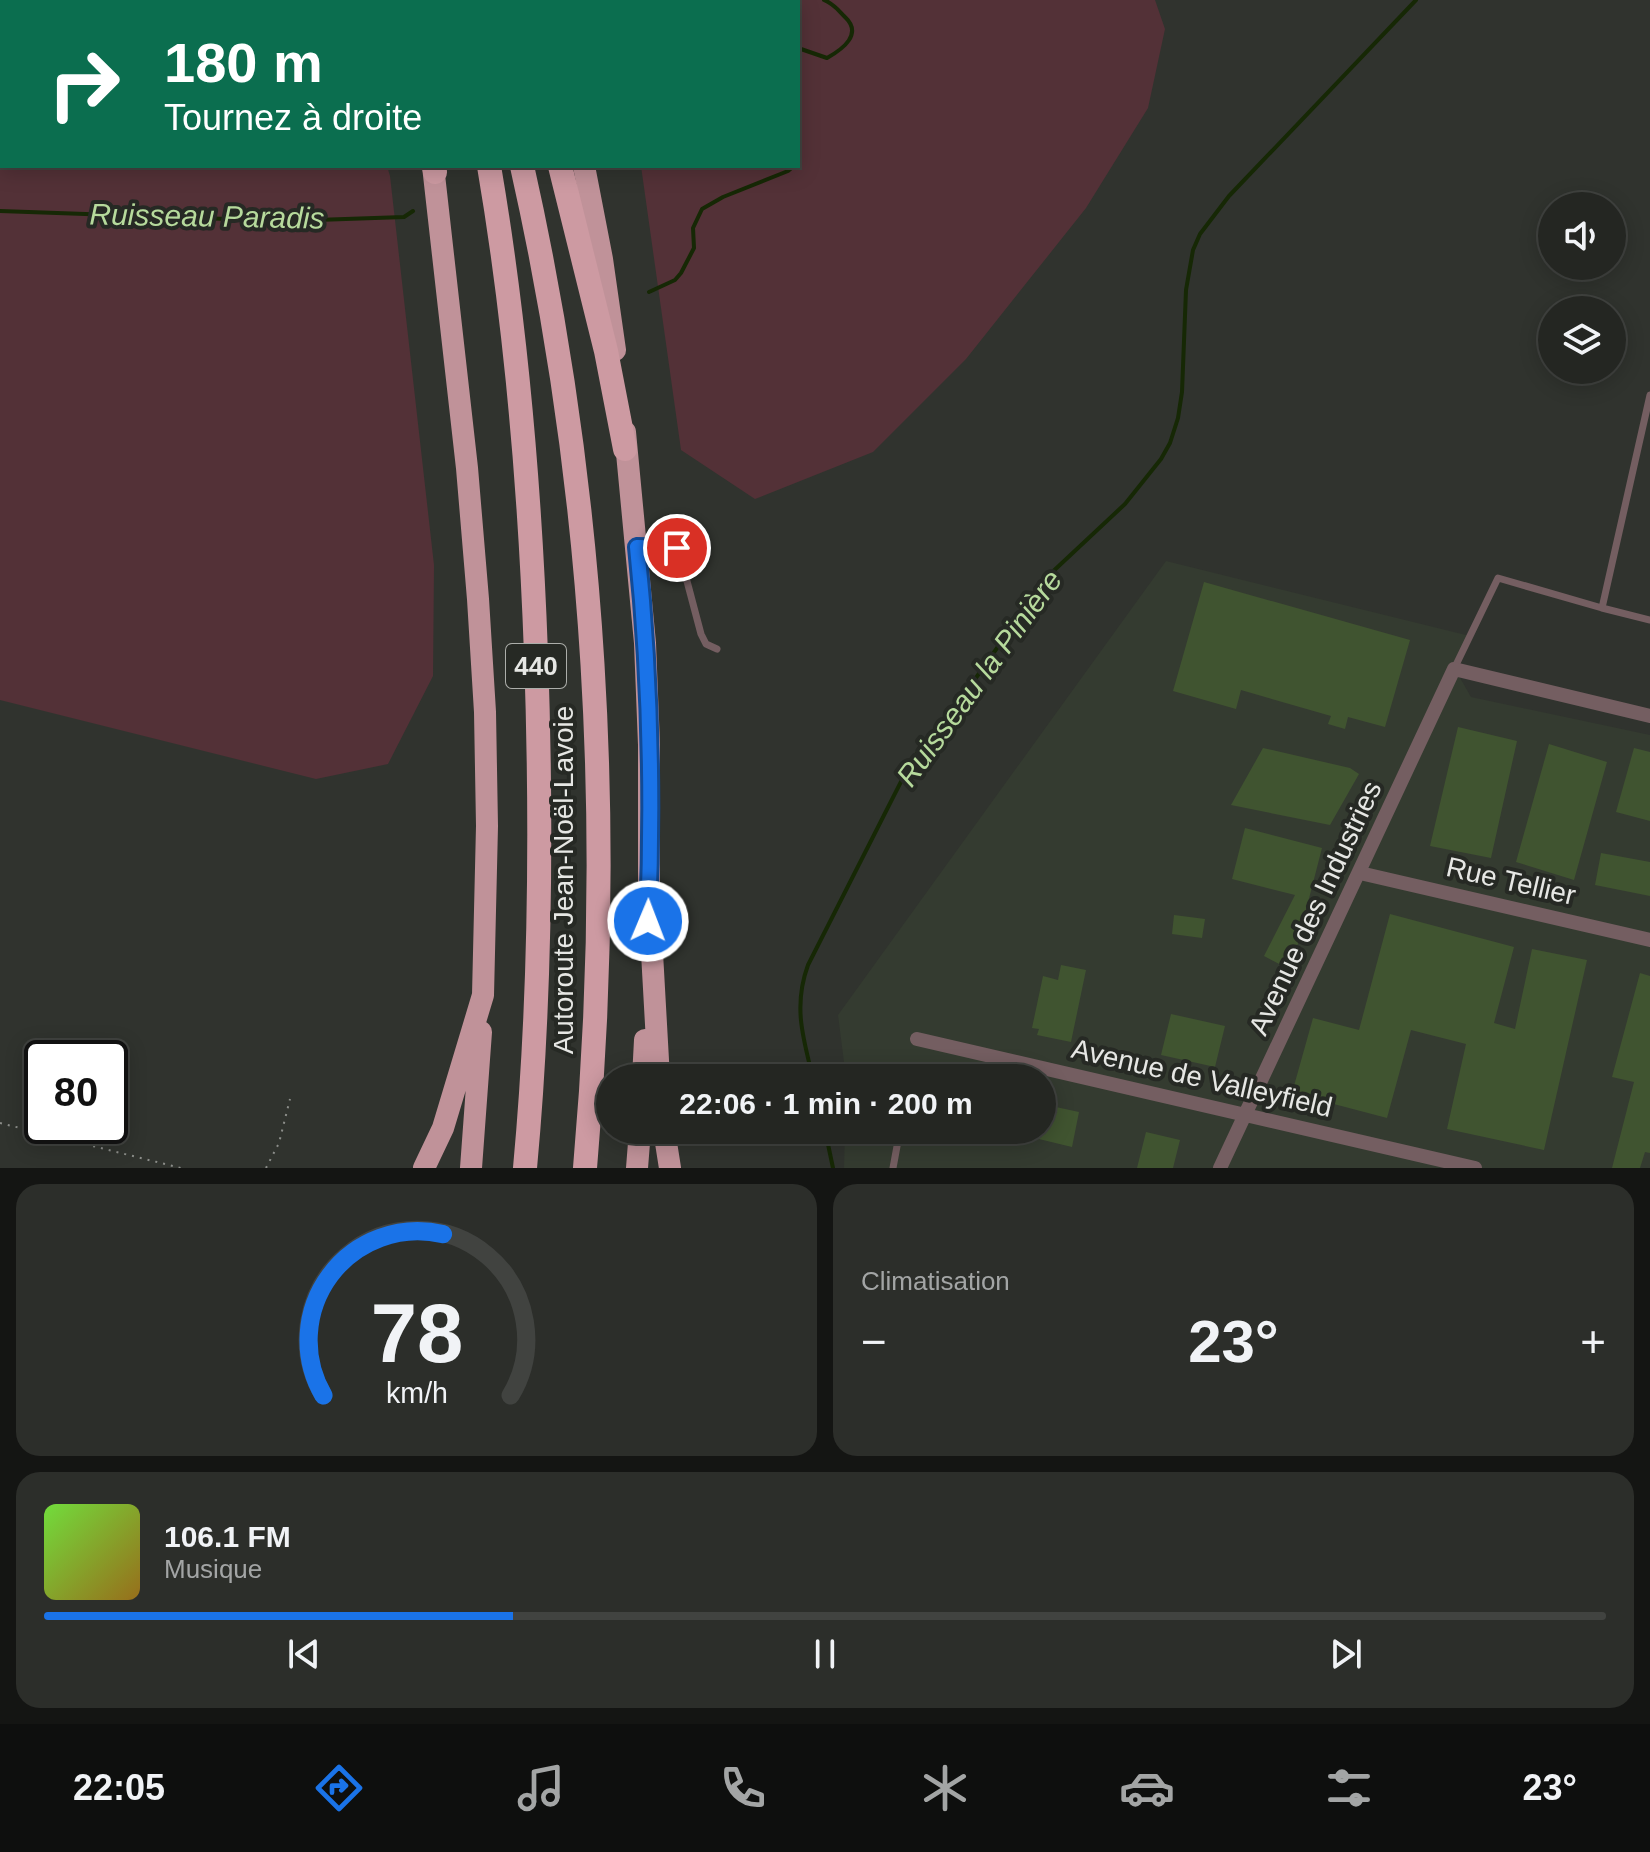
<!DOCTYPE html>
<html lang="fr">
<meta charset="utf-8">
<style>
:root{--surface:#242622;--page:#2c2e2a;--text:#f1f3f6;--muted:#a3a5a5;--line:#414340;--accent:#1a73e8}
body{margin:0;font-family:Helvetica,sans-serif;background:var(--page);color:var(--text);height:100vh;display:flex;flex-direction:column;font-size:30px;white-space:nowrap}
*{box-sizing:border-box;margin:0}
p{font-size:26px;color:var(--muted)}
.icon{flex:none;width:44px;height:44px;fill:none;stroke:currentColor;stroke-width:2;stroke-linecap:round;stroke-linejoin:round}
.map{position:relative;height:1168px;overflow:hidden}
.panel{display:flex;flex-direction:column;gap:16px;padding:16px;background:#141513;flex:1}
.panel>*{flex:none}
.top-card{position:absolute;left:0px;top:0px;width:800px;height:168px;box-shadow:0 4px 20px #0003,0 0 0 2px var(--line);background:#0b6e4f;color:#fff;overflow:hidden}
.controls{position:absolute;left:1538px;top:192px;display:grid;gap:16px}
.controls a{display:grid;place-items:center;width:88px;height:88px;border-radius:50%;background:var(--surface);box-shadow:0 4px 20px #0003,0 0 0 2px var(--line);font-size:40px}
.speed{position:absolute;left:24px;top:1040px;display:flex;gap:16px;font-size:40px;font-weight:700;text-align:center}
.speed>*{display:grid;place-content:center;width:104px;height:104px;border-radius:50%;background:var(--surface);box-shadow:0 4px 20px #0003,0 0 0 2px var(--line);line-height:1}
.speed .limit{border:4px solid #111;border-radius:12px;background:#fff;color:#111}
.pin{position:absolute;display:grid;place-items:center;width:68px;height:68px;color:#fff;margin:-34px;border:4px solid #fff;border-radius:50%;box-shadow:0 2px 8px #0007}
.me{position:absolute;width:88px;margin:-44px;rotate:1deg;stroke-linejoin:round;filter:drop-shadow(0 0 6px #0008)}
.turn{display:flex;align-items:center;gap:28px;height:168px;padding:0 32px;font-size:36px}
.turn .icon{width:104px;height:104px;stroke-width:2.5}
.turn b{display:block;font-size:56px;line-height:68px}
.big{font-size:60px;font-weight:700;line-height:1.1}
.panel .card{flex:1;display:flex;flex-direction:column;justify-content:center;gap:12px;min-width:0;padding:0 28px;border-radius:24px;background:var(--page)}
.panel .dial{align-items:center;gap:0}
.dial svg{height:208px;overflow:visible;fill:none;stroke:var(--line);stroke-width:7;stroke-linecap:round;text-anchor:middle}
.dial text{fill:var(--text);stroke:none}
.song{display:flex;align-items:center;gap:24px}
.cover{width:96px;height:96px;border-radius:12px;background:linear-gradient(135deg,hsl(100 70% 55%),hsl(40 70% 35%))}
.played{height:8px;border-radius:4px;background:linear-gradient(90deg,var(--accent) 30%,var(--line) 30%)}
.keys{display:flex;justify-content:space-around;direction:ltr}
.heat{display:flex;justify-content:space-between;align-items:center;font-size:44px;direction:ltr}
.panel .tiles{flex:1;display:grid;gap:16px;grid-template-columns:1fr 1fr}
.card:last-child{grid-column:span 2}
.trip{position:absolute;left:596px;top:1064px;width:460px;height:80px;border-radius:40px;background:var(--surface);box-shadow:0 4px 20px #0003,0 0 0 2px var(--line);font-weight:700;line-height:80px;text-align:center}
.tabs{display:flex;height:128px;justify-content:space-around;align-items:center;background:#0e0f0e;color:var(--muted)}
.tabs .icon{width:56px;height:56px}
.tabs .on{color:var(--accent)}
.tabs b{font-size:36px;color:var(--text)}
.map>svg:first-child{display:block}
</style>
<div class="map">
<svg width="1650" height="1168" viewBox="0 0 1650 1168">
<rect width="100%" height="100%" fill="#30332e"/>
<path fill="#343b30" d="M1166,561L1470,636L1455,669L1471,697L1650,735V1168H844L845,1130H1042V1078H846L838,1015Z"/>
<path fill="#533137" d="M0,0H337V2H2V166H387L390,176L434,565L433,676L388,764L316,779L0,700Z
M617,0H1155L1165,29L1148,108L1086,208L966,359L873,452L755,499L681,450L641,166H798V2Z"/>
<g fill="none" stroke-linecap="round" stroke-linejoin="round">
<path stroke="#162805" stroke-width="4" d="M798,48L827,58C843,49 863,34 845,17C838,10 834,4 824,0
M798,148V156
M0,211L287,221L404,217L413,211
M649,292L675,280L681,273L694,248L693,228L702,209L723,197L788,171L794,166
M813,1078C803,1038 793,1006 808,965L912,760L966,692L1047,577L1125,504L1161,459L1170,443L1178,418L1182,392L1186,290L1193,250L1200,234L1229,196L1416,0
M825,1130L833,1168"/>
</g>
<path fill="#405430" d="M1204,582L1410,640L1385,727L1348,717L1345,729L1328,724L1331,716L1241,690L1236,709L1173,691Z
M1458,727L1517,741L1491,858L1430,846Z
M1549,744L1607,762L1574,880L1516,862Z
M1263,748L1350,768L1359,774L1330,825L1231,805Z
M1634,748L1650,752V821L1616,812Z
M1245,828L1322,848L1305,914L1310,917L1287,968L1264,956L1295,895L1232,879Z
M1601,853L1650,862V896L1595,885Z
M1390,914L1514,947L1494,1023L1515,1029L1532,949L1587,960L1544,1150L1447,1129L1466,1044L1411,1030L1387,1118L1292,1093L1313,1018L1359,1030Z
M1174,915L1205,919L1202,938L1172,934Z
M1061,965L1086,970L1071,1042L1037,1035L1039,1029L1032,1028L1043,976L1058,980Z
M1640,973L1650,976V1153L1645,1152L1640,1168H1612L1634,1082L1612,1077Z
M1171,1014L1225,1026L1215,1067L1161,1055Z
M1042,1104L1079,1112L1072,1147L1018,1134L1019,1130H1042Z
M1146,1132L1180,1140L1173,1168H1137Z"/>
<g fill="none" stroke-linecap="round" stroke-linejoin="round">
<path stroke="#8c8e8a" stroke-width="2" stroke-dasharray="2 6" stroke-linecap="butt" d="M0,1123L181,1168
M266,1168L279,1143L290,1099"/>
<path stroke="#745e61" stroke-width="7" d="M639,547L666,546L679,551L701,634L706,644L717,649
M1602,608L1650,620
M1454,669L1498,578L1602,608L1650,395
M893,1168L900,1130"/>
<path stroke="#745e61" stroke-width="14" d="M1360,873L1650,940
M917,1039L1475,1168
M1220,1168L1454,669L1650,716"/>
<path stroke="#c09299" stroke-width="22" d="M393,0V2
M548,0V2
M584,166L602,259L615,350
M625,432L645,643L649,745V899L659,1078
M643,1078L645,1040
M664,1130L670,1168
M424,1168L443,1128L483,995L487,826L485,712L478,599L467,468L433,166
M471,1168L481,1032
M637,1168L640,1130"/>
<path stroke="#cd9aa2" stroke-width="24" d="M416,0V2
M455,0V2
M484,0L485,2
M516,0L517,2
M434,166L435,172
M489,166C517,330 530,488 536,654C542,825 541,997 525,1168
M522,166C596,494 615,833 585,1168
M560,166L606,351L625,449"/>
</g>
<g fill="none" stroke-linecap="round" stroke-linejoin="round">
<defs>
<path id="route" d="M648,921C653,797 650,671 637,547L677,548"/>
</defs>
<use href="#route" stroke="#114b97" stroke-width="20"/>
<use href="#route" stroke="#1a73e8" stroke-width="14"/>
</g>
<g text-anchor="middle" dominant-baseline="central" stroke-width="8" stroke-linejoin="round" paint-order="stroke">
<rect fill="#262924" stroke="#acaeaa" stroke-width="2" x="506" y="644" width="60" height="44" rx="6"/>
<g font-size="26" font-weight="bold" fill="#e6e7e4">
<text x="536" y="666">440</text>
</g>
<g font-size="28" fill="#e6e7e4" stroke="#262924">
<text transform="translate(563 880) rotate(-90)">Autoroute Jean-Noël-Lavoie</text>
<text transform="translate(1511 881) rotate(13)">Rue Tellier</text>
<text transform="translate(1315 908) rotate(-65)">Avenue des Industries</text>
<text transform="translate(1202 1078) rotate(13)">Avenue de Valleyfield</text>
</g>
<g font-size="30" font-style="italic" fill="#b6da9c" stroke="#262924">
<text transform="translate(207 216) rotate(1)">Ruisseau Paradis</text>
<text transform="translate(979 678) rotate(-54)">Ruisseau la Pinière</text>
</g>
</g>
</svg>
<div class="controls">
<a><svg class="icon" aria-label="sound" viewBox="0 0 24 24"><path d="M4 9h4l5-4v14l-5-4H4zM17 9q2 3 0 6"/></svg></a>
<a><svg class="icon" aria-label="layers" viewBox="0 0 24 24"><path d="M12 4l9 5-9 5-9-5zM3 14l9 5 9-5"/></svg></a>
</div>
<div class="speed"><div class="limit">80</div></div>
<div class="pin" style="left:677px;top:548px;background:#d93025"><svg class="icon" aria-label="arrive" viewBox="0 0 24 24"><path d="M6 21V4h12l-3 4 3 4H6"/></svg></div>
<svg class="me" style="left:648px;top:921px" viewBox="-20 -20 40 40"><circle r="17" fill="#1a73e8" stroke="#fff" stroke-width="3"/><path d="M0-11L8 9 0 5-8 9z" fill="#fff"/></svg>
<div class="trip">22:06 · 1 min · 200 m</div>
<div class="top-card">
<div class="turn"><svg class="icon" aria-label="right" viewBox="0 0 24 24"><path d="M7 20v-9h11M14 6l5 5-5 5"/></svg><div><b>180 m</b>Tournez à droite</div></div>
</div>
</div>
<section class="panel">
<div class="tiles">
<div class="card dial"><svg viewBox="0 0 100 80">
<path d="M14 69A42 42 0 1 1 86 69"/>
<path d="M14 69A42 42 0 0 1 60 7" stroke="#1a73e8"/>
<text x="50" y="56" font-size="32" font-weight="700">78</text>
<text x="50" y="72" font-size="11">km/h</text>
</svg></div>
<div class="card"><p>Climatisation</p>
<div class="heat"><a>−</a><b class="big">23°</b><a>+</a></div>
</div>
<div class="card">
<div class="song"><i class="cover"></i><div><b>106.1 FM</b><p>Musique</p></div></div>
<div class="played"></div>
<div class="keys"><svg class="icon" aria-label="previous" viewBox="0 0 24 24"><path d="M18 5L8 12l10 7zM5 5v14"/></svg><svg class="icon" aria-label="pause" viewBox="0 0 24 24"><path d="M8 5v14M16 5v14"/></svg><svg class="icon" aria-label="next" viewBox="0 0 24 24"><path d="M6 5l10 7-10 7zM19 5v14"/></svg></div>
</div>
</div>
</section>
<nav class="tabs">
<b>22:05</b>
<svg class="icon on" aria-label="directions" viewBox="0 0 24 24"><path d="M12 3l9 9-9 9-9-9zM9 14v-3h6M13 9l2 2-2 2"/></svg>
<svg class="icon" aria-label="music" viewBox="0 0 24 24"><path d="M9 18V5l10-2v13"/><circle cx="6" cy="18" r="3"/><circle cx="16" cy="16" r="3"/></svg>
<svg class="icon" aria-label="phone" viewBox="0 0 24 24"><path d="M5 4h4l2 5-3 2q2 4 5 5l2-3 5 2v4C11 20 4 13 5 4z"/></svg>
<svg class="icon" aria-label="climate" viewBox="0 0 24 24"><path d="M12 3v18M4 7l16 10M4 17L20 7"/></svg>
<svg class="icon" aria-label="car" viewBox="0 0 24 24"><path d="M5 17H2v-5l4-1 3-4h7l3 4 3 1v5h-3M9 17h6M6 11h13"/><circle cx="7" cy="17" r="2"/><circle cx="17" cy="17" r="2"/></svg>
<svg class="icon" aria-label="filters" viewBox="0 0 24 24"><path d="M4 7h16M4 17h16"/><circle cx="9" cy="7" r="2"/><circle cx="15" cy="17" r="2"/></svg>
<b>23°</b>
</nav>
